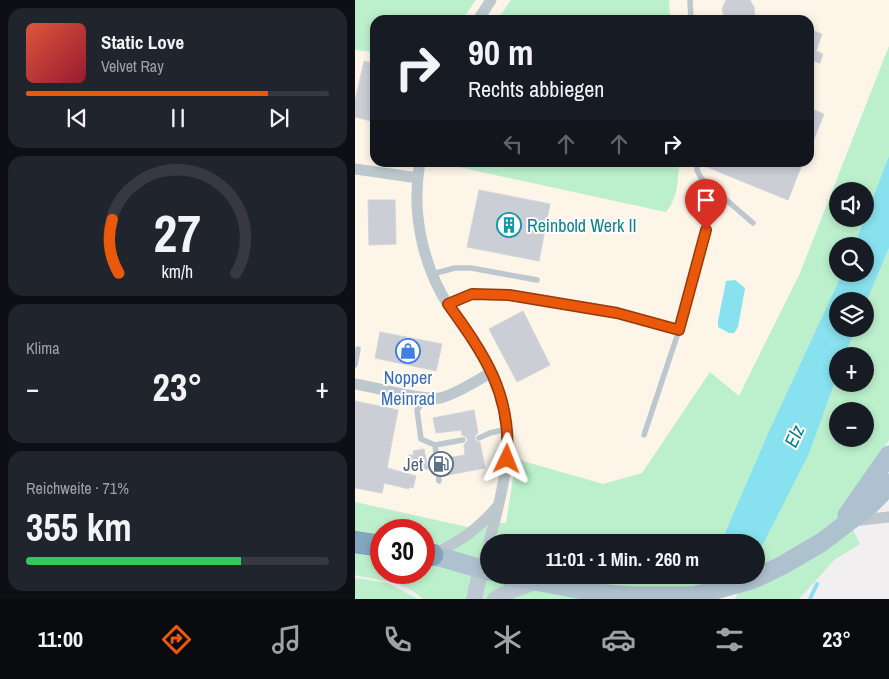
<!DOCTYPE html>
<html lang="de">
<meta charset="utf-8">
<style>
:root{--surface:#171b24;--page:#20242c;--text:#f1f3f6;--muted:#9ea1a6;--line:#363941;--accent:#ea580c}
body{margin:0;font-family:"Archivo Narrow",sans-serif;background:var(--page);color:var(--text);height:100vh;display:flex;flex-direction:column;font-size:19px;white-space:nowrap}
*{box-sizing:border-box;margin:0}
p{font-size:16px;color:var(--muted)}
.icon{flex:none;width:28px;height:28px;fill:none;stroke:currentColor;stroke-width:2;stroke-linecap:round;stroke-linejoin:round}
.map{position:relative;flex:1;overflow:hidden}
.details{display:flex;flex-direction:column;gap:8px;padding:8px;background:#0d0f14;width:355px}
.details>*{flex:none}
.banner{position:absolute;left:15px;top:15px;width:444px;height:152px;border-radius:15px;box-shadow:0 2px 8px #0003;background:#171b24;color:var(--text);overflow:hidden}
.fabs{position:absolute;left:474px;top:182px;display:grid;gap:10px}
.fabs a{display:grid;place-items:center;width:45px;height:45px;border-radius:50%;background:var(--surface);box-shadow:0 2px 8px #0003;font-size:25px}
.speed{position:absolute;left:15px;top:519px;display:flex;gap:10px;font-size:25px;font-weight:700;text-align:center}
.speed>*{display:grid;place-content:center;width:65px;height:65px;border-radius:50%;background:var(--surface);box-shadow:0 2px 8px #0003;line-height:1}
.speed .limit{border:8px solid #d22;background:#fff;color:#111}
.pin{position:absolute;display:grid;place-items:center;width:42px;height:42px;color:#fff;margin:-51px -21px;border-radius:50% 50% 50% 0;rotate:-45deg;box-shadow:0 0 5px #0007}
.pin .icon{rotate:45deg}
.me{position:absolute;width:55px;margin:-28px;rotate:2deg;stroke-linejoin:round;filter:drop-shadow(0 0 4px #0008)}
.turn{display:flex;align-items:center;gap:18px;height:105px;padding:0 15px;font-size:22px}
.turn .icon{width:65px;height:65px;stroke-width:2.5}
.turn b{display:block;font-size:35px;line-height:42px}
.lanes{display:flex;align-items:center;height:48px;padding:0 15px;background:#0003;justify-content:center;gap:25px;direction:ltr}
.lanes .off{opacity:.35}
.big{font-size:38px;font-weight:700;line-height:1.1}
.details .card{flex:1;display:flex;flex-direction:column;justify-content:center;gap:8px;min-width:0;padding:0 18px;border-radius:15px;background:var(--page)}
.details .dial{align-items:center;gap:0}
.dial svg{height:130px;overflow:visible;fill:none;stroke:var(--line);stroke-width:7;stroke-linecap:round;text-anchor:middle}
.dial text{fill:var(--text);stroke:none}
.song{display:flex;align-items:center;gap:15px}
.cover{width:60px;height:60px;border-radius:8px;background:linear-gradient(135deg,hsl(10 70% 55%),hsl(350 70% 35%))}
.played{height:5px;border-radius:2px;background:linear-gradient(90deg,var(--accent) 80%,var(--line) 80%)}
.keys{display:flex;justify-content:space-around;direction:ltr}
.heat{display:flex;justify-content:space-between;align-items:center;font-size:28px;direction:ltr}
.charge{height:8px;border-radius:4px;background:linear-gradient(90deg,#34c759 71%,var(--line) 0)}
.trip{position:absolute;left:125px;top:534px;width:285px;height:50px;border-radius:25px;background:var(--surface);box-shadow:0 2px 8px #0003;font-weight:700;line-height:50px;text-align:center}
.tab-bar{display:flex;height:80px;justify-content:space-around;align-items:center;background:#090b0e;color:var(--muted)}
.tab-bar .icon{width:35px;height:35px}
.tab-bar .selected{color:var(--accent)}
.tab-bar b{font-size:22px;color:var(--text)}
main{display:flex;flex:1;min-height:0}
.map>svg:first-child{display:block}
</style>
<main>
<section class="details">
<div class="card">
<div class="song"><i class="cover"></i><div><b>Static Love</b><p>Velvet Ray</p></div></div>
<div class="played"></div>
<div class="keys"><svg class="icon" aria-label="previous" viewBox="0 0 24 24"><path d="M18 5L8 12l10 7zM5 5v14"/></svg><svg class="icon" aria-label="pause" viewBox="0 0 24 24"><path d="M8 5v14M16 5v14"/></svg><svg class="icon" aria-label="next" viewBox="0 0 24 24"><path d="M6 5l10 7-10 7zM19 5v14"/></svg></div>
</div>
<div class="card dial"><svg viewBox="0 0 100 80">
<path d="M14 69A42 42 0 1 1 86 69"/>
<path d="M14 69A42 42 0 0 1 10 36" stroke="#ea580c"/>
<text x="50" y="56" font-size="32" font-weight="700">27</text>
<text x="50" y="72" font-size="11">km/h</text>
</svg></div>
<div class="card"><p>Klima</p>
<div class="heat"><a>−</a><b class="big">23°</b><a>+</a></div>
</div>
<div class="card"><p>Reichweite · 71%</p><b class="big">355 km</b><div class="charge"></div></div>
</section>
<div class="map">
<svg width="534" height="599" viewBox="0 0 534 599">
<rect width="100%" height="100%" fill="#f1efef"/>
<path fill="#fcf5e8" d="M121,0H156L142,20H107Z
M314,0H534V46L445,273L384,396L355,372L288,473L248,484L161,460L152,523L125,522L117,528L0,502V50L20,52V162L88,163L122,171L311,212L322,186L324,163L454,162V20H315Z"/>
<path fill="#bcf0cc" fill-rule="evenodd" d="M0,0H121L107,20H20V52L0,50Z
M156,0H314L315,20H142Z
M534,46V156L499,246H482V274H487L414,431L366,542H134V575H351L340,599H67C52,581 21,580 0,575V502L117,528L125,522L151,523L161,459L248,484L287,473L355,372L384,396L445,273ZM482,191H510V219H482ZM26,530H69V572H26Z
M88,163L324,162V163C323,180 323,198 311,212L122,171Z
M534,248V440L505,485L487,507L505,544L479,560L444,599H380L392,575H401V558L454,454L482,376V384H510V356H490L500,329H510V305ZM482,411H510V439H482Z
M0,578L32,583L63,599H0Z"/>
<path fill="#88e1ee" d="M534,156V248L510,305V301H482V329H500L490,356H482V376L454,454L401,558V542H366L414,431L487,274H510V246H499Z
M380,280L390,288L383,327L379,333H374L363,327V321L371,281Z"/>
<g fill="none" stroke-linecap="round" stroke-linejoin="round">
<path stroke="#88e1ee" stroke-width="4" d="M455,599L462,584"/>
</g>
<path fill="#cbced4" stroke="#d2d5da" d="M371,0H395L399,7L400,20H370L367,9Z
M454,29L467,34L461,51L468,54L465,63L458,61L456,68H454Z
M9,61L20,64V122L0,117V101Z
M454,108L469,114L454,151Z
M347,162H448L433,200L347,165Z
M124,190L195,204L184,261L112,247Z
M13,200H40L41,244L14,245Z
M168,311L195,365L162,382L134,329Z
M25,332L87,344L81,371L20,358Z
M0,401L43,410L32,468L61,476L58,488L54,487V489L29,483L27,493L0,488Z
M119,410L123,433L120,436V439L122,442H125L130,468L88,476L86,459L110,455L109,445L113,440L111,437L107,435L106,430L81,433L78,418Z
M69,449L73,469L58,472L54,455H59L58,451Z"/>
<g fill="none" stroke-linecap="round" stroke-linejoin="round">
<defs>
<path id="highway" d="M0,542L26,546
M69,554L78,555"/>
</defs>
<use href="#highway" stroke="#7091ab" stroke-width="22"/>
<path stroke="#bcc8ce" stroke-width="5.5" d="M335,0L336,20
M342,162V170L346,178L398,223
M77,274L100,268H116L182,280
M93,304L117,294L154,295L262,313L324,330L289,435
M324,330L351,230
M0,365L3,349
M71,398L62,410L66,439L80,445
M124,438L135,433L152,429
M84,481L80,445L108,440"/>
<path stroke="#bcc8ce" stroke-width="11" d="M123,20L136,0
M65,162C56,210 67,264 93,305C113,335 137,361 146,397C159,449 148,492 134,542
M0,169L63,178
M0,384C19,387 68,401 85,398C100,395 123,380 137,372
M497,521L534,517
M78,555C106,540 120,532 142,507
M126,569L134,543"/>
<path stroke="#bcc9d3" stroke-width="16" d="M119,599L126,569
M140,599L158,590L180,582"/>
<path stroke="#aec1ce" stroke-width="19" d="M492,515L534,455
M78,555L134,571
M148,575L244,593L275,596H339L399,579L428,565L467,542L513,507L526,494L534,483"/>
<use href="#highway" stroke="#85a6bf" stroke-width="21"/>
</g>
<g fill="none" stroke-linecap="round" stroke-linejoin="round">
<defs>
<path id="route" d="M152,459C157,394 129,354 93,304L117,294L154,295L262,313L324,330L351,230"/>
</defs>
<use href="#route" stroke="#983908" stroke-width="12"/>
<use href="#route" stroke="#ea580c" stroke-width="9"/>
</g>
<defs>
<symbol id="building-ring" viewBox="-11 -11 22 22"><circle r="9.5" fill="#fff" stroke="#0f9aa8" stroke-width="1.5"/><path d="M-4-6H4V6H1V3H-1V6H-4ZM-2.5-4.3h1.7v1.8h-1.7ZM.8-4.3h1.7v1.8H.8ZM-2.5-1h1.7V.8h-1.7ZM.8-1h1.7V.8H.8Z" fill="#0f9aa8"/></symbol>
<symbol id="shop-ring" viewBox="-11 -11 22 22"><circle r="9.5" fill="#fff" stroke="#3f7fe0" stroke-width="1.5"/><path d="M-5-2.5h2.3a2.7 3.5 0 0 1 5.4 0H5L5.5 6h-11ZM-1.5-2.5h3a1.5 2.3 0 0 0-3 0Z" fill="#3f7fe0"/></symbol>
<symbol id="fuel-ring" viewBox="-11 -11 22 22"><circle r="9.5" fill="#fff" stroke="#5c6f8a" stroke-width="1.5"/><path d="M-5.5-6h7V0h2V4h1.3V-2.5L3-4.5l.8-.8L6-3V5H2.5V1h-1V6h-7ZM-4.2-4.7v3.2H.2V-4.7Z" fill="#5c6f8a"/></symbol>
</defs>
<g fill-rule="evenodd">
<use href="#building-ring" x="140" y="211" width="28" height="28"/>
<use href="#shop-ring" x="39" y="337" width="28" height="28"/>
<use href="#fuel-ring" x="72" y="450" width="28" height="28"/>
</g>
<g text-anchor="middle" dominant-baseline="central" stroke-width="4" stroke-linejoin="round" paint-order="stroke">
<g font-size="18" fill="#0d838f" stroke="#fff" text-anchor="start">
<text x="172" y="225">Reinbold Werk II</text>
</g>
<g font-size="18" fill="#366cbe" stroke="#fff">
<text x="53" y="377">Nopper<tspan x="53" dy="21">Meinrad</tspan></text>
</g>
<g font-size="18" fill="#4e5e75" stroke="#fff" text-anchor="end">
<text x="68" y="464">Jet</text>
</g>
<g font-size="19" font-style="italic" fill="#0b7d8e" stroke="#fff">
<text transform="translate(439 436) rotate(-65)">Elz</text>
</g>
</g>
</svg>
<div class="fabs">
<a><svg class="icon" aria-label="sound" viewBox="0 0 24 24"><path d="M4 9h4l5-4v14l-5-4H4zM17 9q2 3 0 6"/></svg></a>
<a><svg class="icon" aria-label="search" viewBox="0 0 24 24"><circle cx="10" cy="10" r="6"/><path d="M15 15l6 6"/></svg></a>
<a><svg class="icon" aria-label="layers" viewBox="0 0 24 24"><path d="M12 4l9 5-9 5-9-5zM3 14l9 5 9-5"/></svg></a>
<a>+</a>
<a>−</a>
</div>
<div class="speed"><div class="limit">30</div></div>
<div class="pin" style="left:351px;top:230px;background:#d93025"><svg class="icon" aria-label="arrive" viewBox="0 0 24 24"><path d="M6 21V4h12l-3 4 3 4H6"/></svg></div>
<svg class="me" style="left:152px;top:459px" viewBox="-20 -20 40 40"><path d="M0-17L14 15 0 8-14 15z" fill="#ea580c" stroke="#fff" stroke-width="4"/></svg>
<div class="trip">11:01 · 1 Min. · 260 m</div>
<div class="banner">
<div class="turn"><svg class="icon" aria-label="right" viewBox="0 0 24 24"><path d="M7 20v-9h11M14 6l5 5-5 5"/></svg><div><b>90 m</b>Rechts abbiegen</div></div>
<div class="lanes"><svg class="icon off" aria-label="left" viewBox="0 0 24 24"><path d="M17 20v-9H6M10 6l-5 5 5 5"/></svg><svg class="icon off" aria-label="ahead" viewBox="0 0 24 24"><path d="M12 20V5M6 11l6-6 6 6"/></svg><svg class="icon off" aria-label="ahead" viewBox="0 0 24 24"><path d="M12 20V5M6 11l6-6 6 6"/></svg><svg class="icon" aria-label="right" viewBox="0 0 24 24"><path d="M7 20v-9h11M14 6l5 5-5 5"/></svg></div>
</div>
</div>
</main>
<nav class="tab-bar">
<b>11:00</b>
<svg class="icon selected" aria-label="directions" viewBox="0 0 24 24"><path d="M12 3l9 9-9 9-9-9zM9 14v-3h6M13 9l2 2-2 2"/></svg>
<svg class="icon" aria-label="music" viewBox="0 0 24 24"><path d="M9 18V5l10-2v13"/><circle cx="6" cy="18" r="3"/><circle cx="16" cy="16" r="3"/></svg>
<svg class="icon" aria-label="phone" viewBox="0 0 24 24"><path d="M5 4h4l2 5-3 2q2 4 5 5l2-3 5 2v4C11 20 4 13 5 4z"/></svg>
<svg class="icon" aria-label="climate" viewBox="0 0 24 24"><path d="M12 3v18M4 7l16 10M4 17L20 7"/></svg>
<svg class="icon" aria-label="car" viewBox="0 0 24 24"><path d="M5 17H2v-5l4-1 3-4h7l3 4 3 1v5h-3M9 17h6M6 11h13"/><circle cx="7" cy="17" r="2"/><circle cx="17" cy="17" r="2"/></svg>
<svg class="icon" aria-label="filters" viewBox="0 0 24 24"><path d="M4 7h16M4 17h16"/><circle cx="9" cy="7" r="2"/><circle cx="15" cy="17" r="2"/></svg>
<b>23°</b>
</nav>
